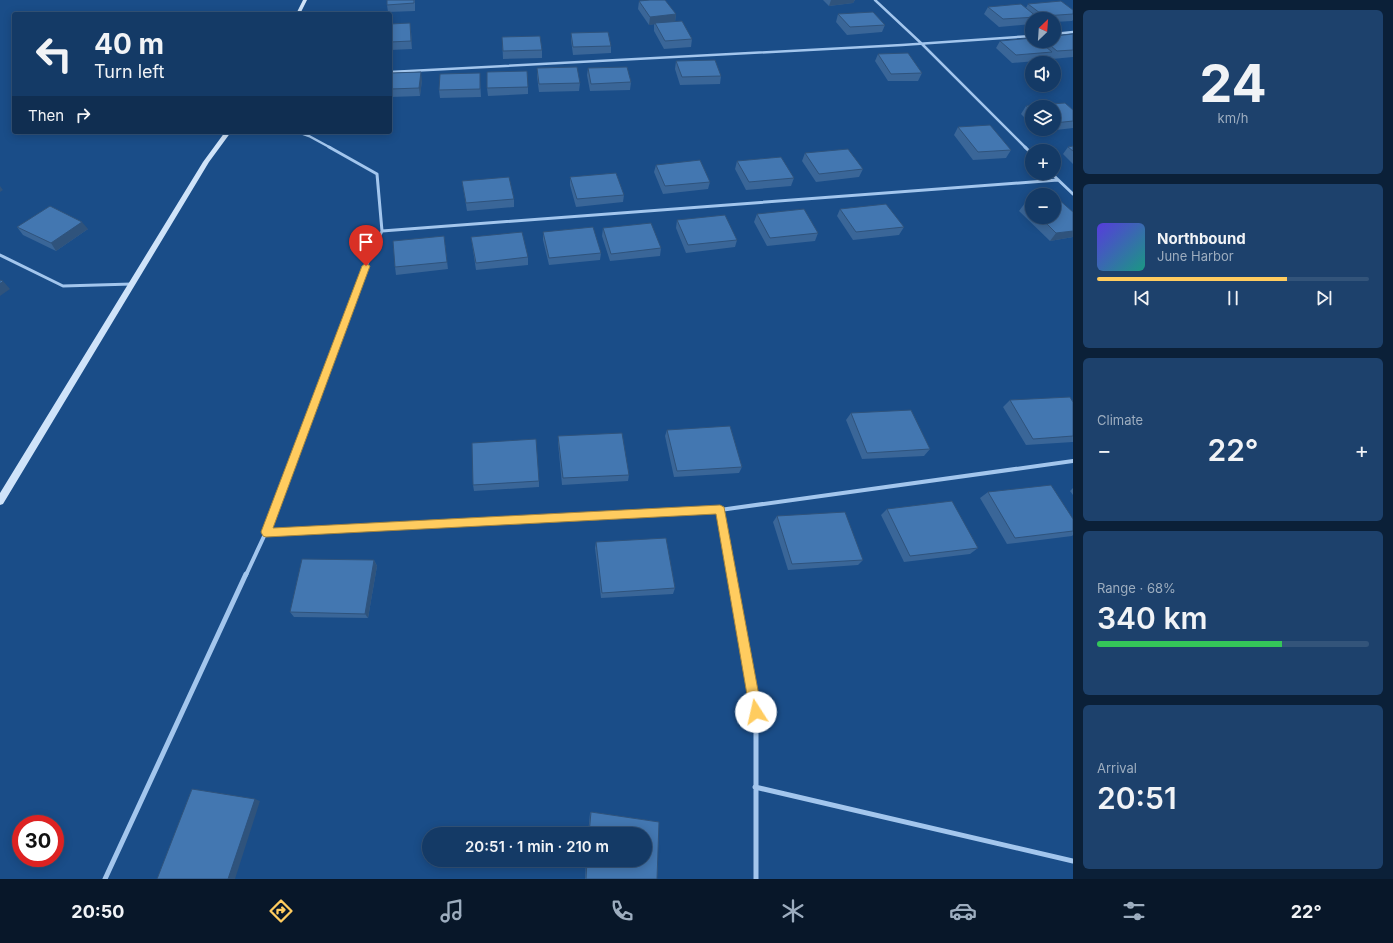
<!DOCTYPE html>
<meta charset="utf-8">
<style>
:root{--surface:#143a66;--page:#1d416c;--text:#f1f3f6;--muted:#9dadbf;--line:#33547a;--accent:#ffcc5f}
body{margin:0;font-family:Inter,sans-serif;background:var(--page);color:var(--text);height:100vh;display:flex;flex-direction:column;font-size:15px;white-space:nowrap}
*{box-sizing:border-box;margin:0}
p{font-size:13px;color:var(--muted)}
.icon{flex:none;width:22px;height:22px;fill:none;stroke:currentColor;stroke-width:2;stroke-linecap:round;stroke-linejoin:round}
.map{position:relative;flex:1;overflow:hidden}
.details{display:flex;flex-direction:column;gap:10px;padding:10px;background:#0b2038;width:320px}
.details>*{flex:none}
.guide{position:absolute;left:12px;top:12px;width:380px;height:122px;border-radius:4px;box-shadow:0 2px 10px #0003,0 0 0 1px var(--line);background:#143a66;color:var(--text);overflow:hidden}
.needle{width:26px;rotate:25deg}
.buttons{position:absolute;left:1025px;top:12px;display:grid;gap:8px}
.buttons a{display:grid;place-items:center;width:36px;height:36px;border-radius:50%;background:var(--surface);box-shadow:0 2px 10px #0003,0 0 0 1px var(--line);font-size:20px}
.speed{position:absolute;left:12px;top:815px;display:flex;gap:8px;font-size:20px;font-weight:700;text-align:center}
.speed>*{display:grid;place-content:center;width:52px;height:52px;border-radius:50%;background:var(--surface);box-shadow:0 2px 10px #0003,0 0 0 1px var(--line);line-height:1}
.speed .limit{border:6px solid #d22;background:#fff;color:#111}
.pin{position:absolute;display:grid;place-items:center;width:34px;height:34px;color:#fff;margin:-41px -17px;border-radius:50% 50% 50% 0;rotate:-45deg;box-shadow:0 0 4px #0007}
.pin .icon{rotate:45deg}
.me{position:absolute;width:44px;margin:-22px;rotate:350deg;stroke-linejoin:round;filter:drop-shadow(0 0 3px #0008)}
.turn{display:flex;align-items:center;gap:14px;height:84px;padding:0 16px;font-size:18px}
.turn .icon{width:52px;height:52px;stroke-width:2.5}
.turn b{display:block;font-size:28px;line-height:34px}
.then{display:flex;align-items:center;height:38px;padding:0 16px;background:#0003;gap:8px;font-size:15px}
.big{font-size:30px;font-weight:600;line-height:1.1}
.details .card{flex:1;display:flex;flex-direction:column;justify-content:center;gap:6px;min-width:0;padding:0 14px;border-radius:6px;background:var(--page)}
.details .dial{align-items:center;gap:0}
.dial b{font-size:52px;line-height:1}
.song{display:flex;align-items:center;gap:12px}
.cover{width:48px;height:48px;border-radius:6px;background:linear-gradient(135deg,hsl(250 70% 55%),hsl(170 70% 35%))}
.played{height:4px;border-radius:2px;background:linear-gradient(90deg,var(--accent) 70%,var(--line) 70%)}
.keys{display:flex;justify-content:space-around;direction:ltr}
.heat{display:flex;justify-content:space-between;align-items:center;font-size:22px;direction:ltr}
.charge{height:6px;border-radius:3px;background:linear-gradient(90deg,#34c759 68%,var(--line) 0)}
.trip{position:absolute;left:422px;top:827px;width:230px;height:40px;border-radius:20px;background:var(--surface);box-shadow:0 2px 10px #0003,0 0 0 1px var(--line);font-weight:600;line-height:40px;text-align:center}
.dock{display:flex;height:64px;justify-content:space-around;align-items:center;background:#081729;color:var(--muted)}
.dock .icon{width:28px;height:28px}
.dock .current{color:var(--accent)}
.dock b{font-size:18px;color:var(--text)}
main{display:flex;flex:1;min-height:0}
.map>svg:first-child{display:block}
</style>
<main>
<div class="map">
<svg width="1073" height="879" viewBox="0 0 1073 879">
<rect width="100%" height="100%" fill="#1a4d88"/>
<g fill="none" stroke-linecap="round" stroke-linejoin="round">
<path stroke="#a3c6ed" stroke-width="2.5" d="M875,0L922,44L1026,148
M1054,34L1073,32
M390,72L902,45L1032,36
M298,132L309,136L331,148"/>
<path stroke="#a3c6ed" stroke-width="3" d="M329,147L377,174L382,231L361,277L339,336
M1025,147L1032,154
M1051,173L1073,194
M382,231L1058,180
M0,255L63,286L132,284"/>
<path stroke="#a3c6ed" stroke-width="4" d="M720,510L732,575
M266,532L720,510L1073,461
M246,575L266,532L339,335"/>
<path stroke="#a3c6ed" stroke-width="5" d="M731,574L756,712V879
M755,787L1073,861
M105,879L246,574"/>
<path fill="#cfe3f9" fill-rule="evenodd" d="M303,0H307L300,14H296Z
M225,132H231L209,162L3,504L0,505V493L203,162Z"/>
</g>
<path fill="#3a6698" d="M415,0V11L388,12L387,5Z
M823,0H855L853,3L829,6Z
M639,1L676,14L675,22L692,39L691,47L664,49L654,31V24L649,25L638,9Z
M1028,4L1073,10V20L1072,21L1054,22V19H1032V24L999,27L984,14L988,7L1026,8Z
M838,14L885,25L882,32L847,35L836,22Z
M390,24L411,31L412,49L390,50Z
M571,33L611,46V53L573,55L571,40Z
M1073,34V57L1052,59L1050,56L1047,60L1012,63L996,48L1000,41H1054Z
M502,37L542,50V58L503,59Z
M878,54L922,73L918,81H888L875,61Z
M676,61L721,76L720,84L680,85L675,69Z
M537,68L580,83L579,91L539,92L537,76Z
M588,68L631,82L630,90L590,91L587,75Z
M390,73L422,80L420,96L390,97Z
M480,80L481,97L440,98L439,90Z
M528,87V94L488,96L487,88Z
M1065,103L1073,110V128L1039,132L1037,129H1054V107H1032V125L1021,114L1026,106Z
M958,127L1011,150L1006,158L973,160L954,135Z
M1073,146V164L1063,154L1068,147Z
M805,153L863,169L859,177L816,182L802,161Z
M737,161L794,178L791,186L746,190L735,169Z
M656,165L710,182L708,189L663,194L654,172Z
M570,177L624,195L623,202L576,207L570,185Z
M462,181L514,199V207L467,211Z
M1032,202V217H1054L1073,237L1050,241L1019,211L1025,203Z
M840,209L904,227L899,235L853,240L837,216Z
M757,214L818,233L815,241L767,246L754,222Z
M677,220L737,240L735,247L686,253L676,228Z
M17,227L88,229L56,251L23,235Z
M603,228L661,248L660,256L610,261L602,236Z
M543,232L601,253L600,260L549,265L543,240Z
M444,236L448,269L396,275L395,267Z
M471,237L528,257V265L476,270Z
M1010,400L1073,402V442L1026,445L1003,407Z
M851,413L930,449L924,456L862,459L846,420Z
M667,430L742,467L739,473L674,477L665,436Z
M558,436L629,475L628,481L562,485L558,443Z
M539,481V487L474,491L473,485Z
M1073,488V495L1070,491Z
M988,492L1073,519V535L1072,536L1007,544L980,498Z
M887,509L978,548L970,554L904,562L881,515Z
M777,516L863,560L858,565L788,570L773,522Z
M596,542L675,588L673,594L601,598L595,548Z
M374,560L377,566L368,618L294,617L290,612Z
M591,812L659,822L657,879H585L586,860H645V834H588L590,813Z"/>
<path fill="#2f537c" d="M831,0H855L853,3L829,6Z
M676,14L675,22L649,25L650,17Z
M410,23L411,31L412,49L411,41Z
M421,72L422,80L420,96L419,88Z
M0,186L3,190L0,192Z
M82,222L88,229L56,251L51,243Z
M1073,231V237L1050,241L1056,233Z
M3,281L10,289L0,296V284Z
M374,560L377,566L368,618L365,614Z
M255,799L260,801L235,879H228Z"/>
<path fill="#4377b1" stroke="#2f537c" d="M387,0H414V3L387,5Z
M650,0H665L676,14L650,17L639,1Z
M1061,1L1073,10V14L1044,16L1028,4Z
M1021,4L1037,17L1003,19L988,7Z
M873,12L885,25L850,27L838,14Z
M682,21L692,39L665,41L655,23Z
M410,23L411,41L390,42V24Z
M608,32L611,46L573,47L571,33Z
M1073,34V50L1057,51L1045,41H1054V36Z
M540,36L542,50L503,51L502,37Z
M1032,38V41H1039L1052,52L1016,55L1000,41Z
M908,53L922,73L891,74L878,54Z
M715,60L721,76L682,77L676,61Z
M577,67L580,83L539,84L537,68Z
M627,67L631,82L591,84L588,68Z
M527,71L528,87L487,88V72Z
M421,72L419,88L390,89V73Z
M480,73V89L439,90L440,74Z
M1065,103L1073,110V121L1054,123V107H1032V112L1026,106Z
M990,125L1011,150L978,152L958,127Z
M1073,146V151L1068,147Z
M848,149L863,169L819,174L805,153Z
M781,157L794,178L749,182L737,161Z
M700,160L710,182L665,186L656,165Z
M616,173L624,195L577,199L570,177Z
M509,177L514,199L466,203L462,181Z
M1054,198H1057L1073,212V231L1056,233L1040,217H1054Z
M1032,202V210L1025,203Z
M886,204L904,227L856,232L840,209Z
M50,206L82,222L51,243L17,227Z
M804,209L818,233L770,238L757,214Z
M725,215L737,240L688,245L677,220Z
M651,223L661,248L611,254L603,228Z
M593,227L601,253L549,258L543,232Z
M522,232L528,257L476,263L471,237Z
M444,236L447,262L395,267L393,241Z
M0,280L3,281L0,284Z
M1070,397L1073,402V436L1033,439L1010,400Z
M911,410L930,449L867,453L851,413Z
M730,426L742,467L677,471L667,430Z
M622,433L629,475L563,478L558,436Z
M536,439L539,481L473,485L472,443Z
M1051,485L1073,519V531L1015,538L988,492Z
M952,501L978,548L910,556L887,509Z
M845,512L863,560L792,564L777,516Z
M666,538L675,588L602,593L596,542Z
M302,559L374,560L365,614L290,612Z
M192,789L255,799L228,879H157Z
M591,812L659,822L657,879H586L587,860H645V834H589Z"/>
<path fill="#ffcc5f" stroke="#a6853e" d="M366,263L370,266L273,528L720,505L724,507L762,712L760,716L756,718L752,716L750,712L716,514L266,537L263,536L261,532L362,266Z"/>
</svg>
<div class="buttons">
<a><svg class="needle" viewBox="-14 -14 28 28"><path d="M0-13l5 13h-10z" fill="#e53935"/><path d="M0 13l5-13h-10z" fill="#9dadbf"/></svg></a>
<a><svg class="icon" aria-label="sound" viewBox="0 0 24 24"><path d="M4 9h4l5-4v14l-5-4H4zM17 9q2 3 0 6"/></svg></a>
<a><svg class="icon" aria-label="layers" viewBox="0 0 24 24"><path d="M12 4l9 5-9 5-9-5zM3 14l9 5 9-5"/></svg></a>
<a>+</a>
<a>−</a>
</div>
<div class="speed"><div class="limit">30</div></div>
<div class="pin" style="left:366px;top:266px;background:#d93025"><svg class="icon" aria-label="arrive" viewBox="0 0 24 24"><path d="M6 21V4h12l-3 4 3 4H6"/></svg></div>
<svg class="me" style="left:756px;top:712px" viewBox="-20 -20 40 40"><circle r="19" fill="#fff"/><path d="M0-13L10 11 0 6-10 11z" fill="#ffcc5f"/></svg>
<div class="trip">20:51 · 1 min · 210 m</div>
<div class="guide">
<div class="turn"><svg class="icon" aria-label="left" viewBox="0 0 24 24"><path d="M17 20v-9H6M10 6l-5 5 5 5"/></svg><div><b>40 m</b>Turn left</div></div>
<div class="then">Then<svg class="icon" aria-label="right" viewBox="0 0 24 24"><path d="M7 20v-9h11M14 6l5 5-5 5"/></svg></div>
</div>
</div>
<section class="details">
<div class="card dial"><b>24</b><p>km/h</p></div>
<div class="card">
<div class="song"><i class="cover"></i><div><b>Northbound</b><p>June Harbor</p></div></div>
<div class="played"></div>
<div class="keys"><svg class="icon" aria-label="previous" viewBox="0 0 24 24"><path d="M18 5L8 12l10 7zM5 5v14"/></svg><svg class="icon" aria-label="pause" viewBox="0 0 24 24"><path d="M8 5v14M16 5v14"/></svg><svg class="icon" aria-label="next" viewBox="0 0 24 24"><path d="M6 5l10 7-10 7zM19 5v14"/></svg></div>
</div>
<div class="card"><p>Climate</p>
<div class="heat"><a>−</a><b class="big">22°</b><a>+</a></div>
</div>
<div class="card"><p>Range · 68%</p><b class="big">340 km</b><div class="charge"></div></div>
<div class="card"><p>Arrival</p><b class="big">20:51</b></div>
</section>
</main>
<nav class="dock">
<b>20:50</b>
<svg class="icon current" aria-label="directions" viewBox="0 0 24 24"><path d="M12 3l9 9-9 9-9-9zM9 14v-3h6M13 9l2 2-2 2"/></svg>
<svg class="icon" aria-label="music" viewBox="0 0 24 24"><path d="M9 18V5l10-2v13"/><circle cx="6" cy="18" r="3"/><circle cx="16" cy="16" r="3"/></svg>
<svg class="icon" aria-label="phone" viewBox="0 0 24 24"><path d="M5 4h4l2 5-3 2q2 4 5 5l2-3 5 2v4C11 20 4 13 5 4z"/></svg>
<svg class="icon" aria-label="climate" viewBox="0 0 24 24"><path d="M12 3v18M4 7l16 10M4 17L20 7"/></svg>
<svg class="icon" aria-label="car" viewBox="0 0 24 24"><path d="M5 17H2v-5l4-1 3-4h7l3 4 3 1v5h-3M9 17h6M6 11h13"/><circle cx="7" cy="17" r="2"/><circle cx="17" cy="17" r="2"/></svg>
<svg class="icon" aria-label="filters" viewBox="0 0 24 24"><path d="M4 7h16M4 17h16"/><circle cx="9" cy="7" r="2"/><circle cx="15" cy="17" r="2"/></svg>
<b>22°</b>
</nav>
